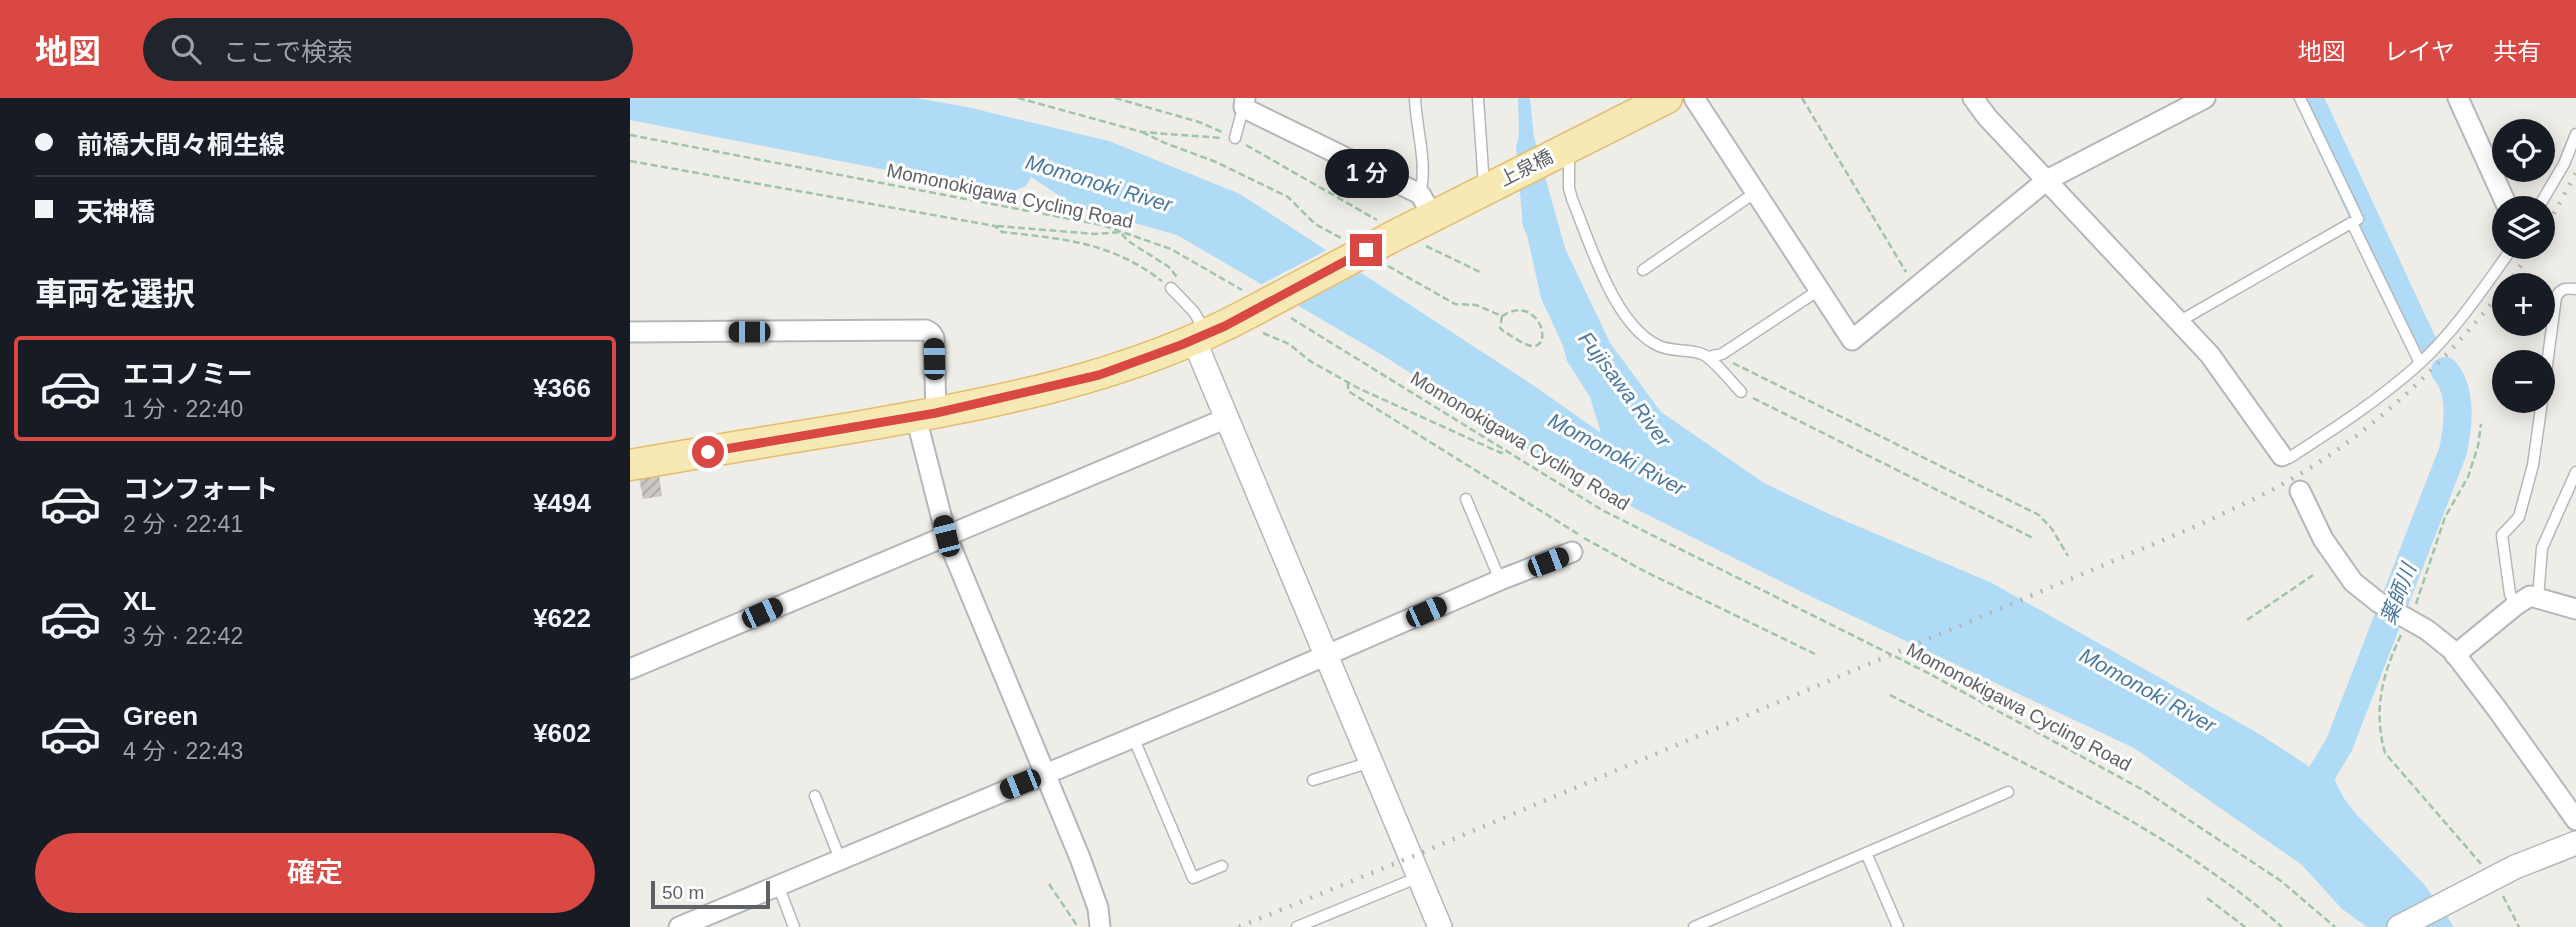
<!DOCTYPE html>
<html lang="ja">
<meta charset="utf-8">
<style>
body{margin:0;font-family:Arial,"Noto Sans JP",sans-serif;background:#20242c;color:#f1f3f6;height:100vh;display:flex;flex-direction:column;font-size:26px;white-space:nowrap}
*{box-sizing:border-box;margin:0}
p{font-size:23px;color:#9ea1a6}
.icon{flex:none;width:38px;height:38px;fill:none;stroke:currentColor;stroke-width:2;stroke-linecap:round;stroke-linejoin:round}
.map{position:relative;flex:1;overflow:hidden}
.details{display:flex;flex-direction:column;background:#171b24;width:630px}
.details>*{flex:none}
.top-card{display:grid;align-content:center;height:154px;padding:0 35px;background:#171b24}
.tools{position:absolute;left:1862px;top:21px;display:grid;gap:14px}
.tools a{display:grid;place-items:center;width:63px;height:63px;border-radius:50%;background:#171b24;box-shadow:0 4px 18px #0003;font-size:35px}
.scale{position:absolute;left:21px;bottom:18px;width:119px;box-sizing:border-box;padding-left:7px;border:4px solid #5e6266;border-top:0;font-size:19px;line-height:24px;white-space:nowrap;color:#5e6266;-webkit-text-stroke:5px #fff;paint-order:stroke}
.end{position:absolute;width:32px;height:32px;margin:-16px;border:9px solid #d94843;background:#fff;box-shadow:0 0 0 4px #fff}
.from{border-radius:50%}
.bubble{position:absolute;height:49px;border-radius:24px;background:#171b24;box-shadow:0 4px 18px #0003;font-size:23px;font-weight:600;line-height:49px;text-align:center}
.car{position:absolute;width:21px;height:42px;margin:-21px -10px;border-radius:9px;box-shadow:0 0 5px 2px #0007;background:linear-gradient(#222 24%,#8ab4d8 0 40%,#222 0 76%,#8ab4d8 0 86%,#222 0)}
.top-card b{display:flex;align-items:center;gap:24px;height:66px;font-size:26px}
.top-card b+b{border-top:2px solid #363941}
.top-card i{width:18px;height:18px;background:#f1f3f6}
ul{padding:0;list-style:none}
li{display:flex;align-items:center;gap:21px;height:105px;margin:0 14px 10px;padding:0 21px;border:4px solid transparent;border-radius:7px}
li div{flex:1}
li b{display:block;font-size:26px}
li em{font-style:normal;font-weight:600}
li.selected{border-color:#d94843}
li>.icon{width:63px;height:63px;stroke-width:1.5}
h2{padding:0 35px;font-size:32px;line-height:84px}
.button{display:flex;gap:14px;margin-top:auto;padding:14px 35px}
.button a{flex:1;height:80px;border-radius:42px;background:#d94843;color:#fff;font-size:28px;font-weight:600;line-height:80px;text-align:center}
header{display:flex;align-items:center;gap:42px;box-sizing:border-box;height:98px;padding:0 35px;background:#d94843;color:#fff}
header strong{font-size:33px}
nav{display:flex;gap:38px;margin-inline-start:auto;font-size:24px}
.search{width:490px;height:63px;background:#20242c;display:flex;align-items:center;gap:18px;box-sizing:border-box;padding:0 24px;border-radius:38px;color:#9ea1a6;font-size:26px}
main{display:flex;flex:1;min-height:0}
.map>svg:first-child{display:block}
</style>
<header>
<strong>地図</strong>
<div class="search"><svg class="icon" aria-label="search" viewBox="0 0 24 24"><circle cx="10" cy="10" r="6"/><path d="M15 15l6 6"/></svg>ここで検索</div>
<nav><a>地図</a><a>レイヤ</a><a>共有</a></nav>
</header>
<main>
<section class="details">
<div class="top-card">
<b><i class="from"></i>前橋大間々桐生線</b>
<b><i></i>天神橋</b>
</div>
<h2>車両を選択</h2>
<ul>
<li class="selected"><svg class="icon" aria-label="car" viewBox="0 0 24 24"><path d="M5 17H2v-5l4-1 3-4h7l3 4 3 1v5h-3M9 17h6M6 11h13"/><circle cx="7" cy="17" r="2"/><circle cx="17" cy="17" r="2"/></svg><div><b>エコノミー</b><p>1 分 · 22:40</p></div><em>¥366</em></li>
<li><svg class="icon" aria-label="car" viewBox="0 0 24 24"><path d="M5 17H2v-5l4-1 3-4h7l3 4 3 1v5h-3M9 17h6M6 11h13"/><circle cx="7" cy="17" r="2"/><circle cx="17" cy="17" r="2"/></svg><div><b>コンフォート</b><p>2 分 · 22:41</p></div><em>¥494</em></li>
<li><svg class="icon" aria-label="car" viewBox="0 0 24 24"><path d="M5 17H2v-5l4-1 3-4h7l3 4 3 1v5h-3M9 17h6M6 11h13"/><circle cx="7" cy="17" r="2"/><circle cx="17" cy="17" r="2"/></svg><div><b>XL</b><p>3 分 · 22:42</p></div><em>¥622</em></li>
<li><svg class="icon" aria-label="car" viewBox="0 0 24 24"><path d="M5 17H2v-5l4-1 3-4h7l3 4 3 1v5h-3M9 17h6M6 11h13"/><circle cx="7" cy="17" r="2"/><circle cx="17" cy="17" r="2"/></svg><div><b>Green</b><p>4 分 · 22:43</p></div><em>¥602</em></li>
</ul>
<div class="button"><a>確定</a></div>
</section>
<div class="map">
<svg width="1946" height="829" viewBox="0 0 1946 829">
<defs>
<pattern id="building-hatch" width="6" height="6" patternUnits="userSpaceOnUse" patternTransform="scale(1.75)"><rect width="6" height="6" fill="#cbc8c4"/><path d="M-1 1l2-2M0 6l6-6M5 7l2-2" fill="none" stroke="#a8a6a3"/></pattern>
</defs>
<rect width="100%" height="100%" fill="#efede7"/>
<path fill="#afdbf7" d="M0,0H286L337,9L479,43L610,96L903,287L971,335L960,299L937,263L933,248L911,200L897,137L893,129L886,49L889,37L888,0H900L904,39L935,150L980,245L1031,314L1134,385L1199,416L1362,485L1631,637L1683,671L1702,661L1706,668L1705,682L1713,699L1726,716L1794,786L1824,829H1737L1712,811L1672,767L1504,650L1180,498L996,406L956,374L911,360L754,258L547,137L445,108L401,79L396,88L382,94L363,93L0,22Z"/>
<path fill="#efede7" d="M701,150L735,172L664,209L628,188Z"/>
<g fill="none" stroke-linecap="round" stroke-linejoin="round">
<path stroke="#afdbf7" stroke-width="28" d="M1679,0L1795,250
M1681,693L1709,647L1823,353C1828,329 1833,294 1815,273"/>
</g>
<path fill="url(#building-hatch)" d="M28,371L32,398L13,401L8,375Z"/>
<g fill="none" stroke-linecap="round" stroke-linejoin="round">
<defs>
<path id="service" d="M785,0C786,31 798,65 790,96
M848,0L854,88
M605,40L613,10
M939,53V90L942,101C960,144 984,228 1029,248C1043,254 1059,251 1072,256C1083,260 1102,285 1111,294
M1908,110L1934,66L1946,36
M1722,125L1790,265
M1013,172L1126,94
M541,190L564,214L575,233
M1550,223L1728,121L1670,0
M1078,259L1092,256L1189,192
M1913,297L1926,199C1931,190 1936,190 1946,191
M1652,358L1659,360C1704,331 1749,302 1789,266C1826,232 1854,189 1883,149
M836,401L870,482
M1908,500L1912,450L1946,374
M1886,507L1880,496L1872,437L1889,419L1903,367L1912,303
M503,639L563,780L592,768
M683,682L741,664
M185,698L210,761
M1237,757L1268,829
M148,787L164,829
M667,829L789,779
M1064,829L1378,694"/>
<path id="minor" d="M615,0L614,9L616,11L790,96L803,118
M1064,0L1222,242L1417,82L1575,0
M1343,0L1357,19L1580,257L1652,358
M1828,0L1878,110
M0,234L296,232L301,235L304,240L306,315
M286,319L316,437L450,760L468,810L470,829
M1670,393L1693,441L1723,484L1748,504L1797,532L1822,552L1867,611L1946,722
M1825,557L1886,507L1900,498L1946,511
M0,571L597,320
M49,829L593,602L870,482L942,454"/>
<path id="tertiary" d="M564,242L810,829
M1769,829L1885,769L1946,745"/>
<path id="primary" d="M760,140L1037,0
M0,367C75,354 151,341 226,329C361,306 498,280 619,215"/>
</defs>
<use href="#service" stroke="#b4b7ba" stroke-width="13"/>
<use href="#minor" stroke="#b4b7ba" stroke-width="23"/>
<use href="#tertiary" stroke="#b4b7ba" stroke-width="26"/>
<use href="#primary" stroke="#e4bc6b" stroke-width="33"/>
<path stroke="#a0c4a9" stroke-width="2.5" stroke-dasharray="7 3.5" stroke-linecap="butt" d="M388,0L512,34L591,40
M485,0L569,24L592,34
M1172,0L1276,174
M512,34L535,45L586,64L658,99L685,126L711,140
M0,37L472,127L541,151L612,192
M616,47L747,122
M0,63L365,128L372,134C434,141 481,144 532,183
M367,128L465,136L490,134L498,143L539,169L547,179
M796,148L850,174
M758,168L825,206L846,207L872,218C908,195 924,249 903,248C894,248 881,237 873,233L870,230L872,218
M661,220L972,412L1298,575L1515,693L1651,783L1705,829
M633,235L659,246L680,263L728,290L871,355L876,352
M1103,265L1409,417L1422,431L1438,458
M718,284V293L948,436
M1123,300L1403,440
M954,440L1016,474L1185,556
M1786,506L1815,419L1838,379L1848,348L1851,326
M1617,522L1683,477
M1771,537C1752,577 1743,612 1755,655L1851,766
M1260,597C1391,665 1541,731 1652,829
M419,786L448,829
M1873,798L1889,829
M1577,800L1615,829"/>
<use href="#service" stroke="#fff" stroke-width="10"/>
<use href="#minor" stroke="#fff" stroke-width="19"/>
<use href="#tertiary" stroke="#fff" stroke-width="23"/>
<use href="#primary" stroke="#f7e9b4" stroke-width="30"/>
<path stroke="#b5b6b6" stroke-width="4.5" stroke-dasharray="2 9" stroke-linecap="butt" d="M1913,135L1946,75
M1877,187L1904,149
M609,829L781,759L1571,426C1600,412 1630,399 1658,383C1740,337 1816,264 1874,190"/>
<defs>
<path id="primary-bridge" d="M619,215L760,140"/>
</defs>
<use href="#primary-bridge" stroke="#e4bc6b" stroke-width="33" stroke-linecap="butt"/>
<use href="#primary-bridge" stroke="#f7e9b4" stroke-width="30"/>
</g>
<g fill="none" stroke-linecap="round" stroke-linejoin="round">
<path stroke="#d94843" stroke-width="9" d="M78,354L306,315L469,277L551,247L595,228L736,152"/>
</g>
<g text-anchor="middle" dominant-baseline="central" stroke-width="6" stroke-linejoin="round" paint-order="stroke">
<g font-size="19" fill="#5e6266" stroke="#fff">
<text transform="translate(896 70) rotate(-27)">上泉橋</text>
<text transform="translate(380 98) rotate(12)">Momonokigawa Cycling Road</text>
<text transform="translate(890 343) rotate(31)">Momonokigawa Cycling Road</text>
<text transform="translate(1389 609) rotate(28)">Momonokigawa Cycling Road</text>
</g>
<g font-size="21" font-style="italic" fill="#4978a0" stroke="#fff">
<text transform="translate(469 85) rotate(17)">Momonoki River</text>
<text transform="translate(995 291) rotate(53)">Fujisawa River</text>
<text transform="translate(987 356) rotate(28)">Momonoki River</text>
<text transform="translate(1768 496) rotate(-69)">薬師川</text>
<text transform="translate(1518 592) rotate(29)">Momonoki River</text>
</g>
</g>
</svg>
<div class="tools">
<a><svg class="icon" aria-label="locate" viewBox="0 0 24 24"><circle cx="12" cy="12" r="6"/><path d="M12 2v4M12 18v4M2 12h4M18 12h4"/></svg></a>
<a><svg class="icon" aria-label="layers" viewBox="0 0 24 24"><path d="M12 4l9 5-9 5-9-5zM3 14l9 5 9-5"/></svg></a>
<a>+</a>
<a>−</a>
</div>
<div class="scale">50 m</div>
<i class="end from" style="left:78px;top:354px"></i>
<i class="end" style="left:736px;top:152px"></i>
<div class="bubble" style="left:695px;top:51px;width:84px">1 分</div>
<i class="car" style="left:119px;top:234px;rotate:270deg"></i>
<i class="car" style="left:304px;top:261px;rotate:359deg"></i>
<i class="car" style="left:316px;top:438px;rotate:346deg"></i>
<i class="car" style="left:918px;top:464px;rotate:69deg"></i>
<i class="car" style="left:796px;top:514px;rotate:66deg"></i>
<i class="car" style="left:132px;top:515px;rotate:66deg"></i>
<i class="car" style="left:390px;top:686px;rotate:248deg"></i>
</div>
</main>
